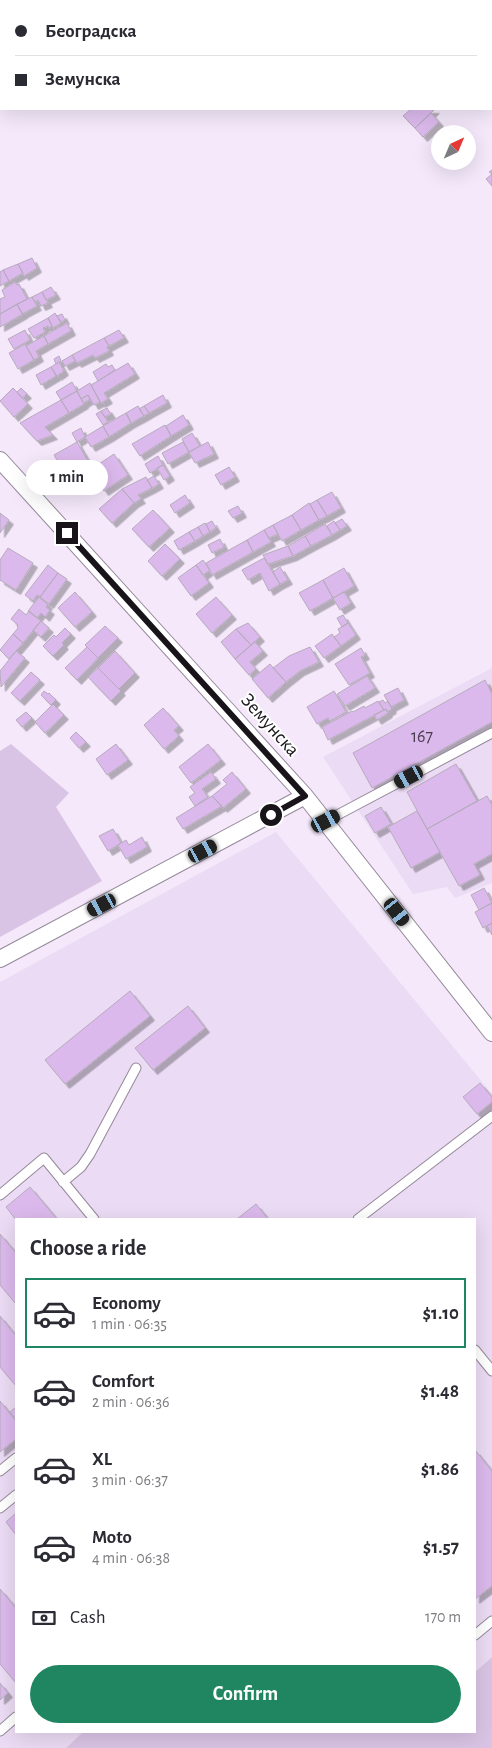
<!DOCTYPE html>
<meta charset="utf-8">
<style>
body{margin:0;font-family:"Alegreya Sans",sans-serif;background:#f2f2f3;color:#2b2b33;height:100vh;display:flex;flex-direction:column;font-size:19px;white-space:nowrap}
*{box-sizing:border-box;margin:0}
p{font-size:16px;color:#7c7c81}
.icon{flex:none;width:28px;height:28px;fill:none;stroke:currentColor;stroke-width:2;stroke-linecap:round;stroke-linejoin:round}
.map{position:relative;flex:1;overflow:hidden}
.panel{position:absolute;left:15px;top:1218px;width:461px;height:515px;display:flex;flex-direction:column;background:#fff;border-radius:0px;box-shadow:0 5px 20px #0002}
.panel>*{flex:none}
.hud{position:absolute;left:0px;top:0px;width:492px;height:110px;box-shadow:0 5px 20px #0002;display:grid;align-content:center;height:110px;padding:0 15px;background:#fff}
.needle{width:32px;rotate:44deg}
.fabs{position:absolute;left:431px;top:125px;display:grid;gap:10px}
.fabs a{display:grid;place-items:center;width:45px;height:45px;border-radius:50%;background:#fff;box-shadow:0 5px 20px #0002;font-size:25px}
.end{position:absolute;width:22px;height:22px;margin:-11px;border:6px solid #18141a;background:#fff;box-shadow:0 0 0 2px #fff}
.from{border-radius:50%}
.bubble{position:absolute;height:35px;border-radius:18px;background:#fff;box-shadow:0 5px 20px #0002;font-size:16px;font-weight:600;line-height:35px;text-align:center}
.car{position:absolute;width:15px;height:30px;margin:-15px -8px;border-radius:6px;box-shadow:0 0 4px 1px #0007;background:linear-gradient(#222 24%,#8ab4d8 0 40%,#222 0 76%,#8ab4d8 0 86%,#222 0)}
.hud b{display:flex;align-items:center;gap:18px;height:48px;font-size:19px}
.hud b+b{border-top:1px solid #e1e1e2}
.hud i{width:12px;height:12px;background:#2b2b33}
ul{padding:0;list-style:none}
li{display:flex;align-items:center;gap:15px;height:70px;margin:0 10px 8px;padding:0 5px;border:2px solid transparent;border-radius:0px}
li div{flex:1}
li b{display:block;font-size:19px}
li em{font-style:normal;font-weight:600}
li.active{border-color:#208662}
li>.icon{width:45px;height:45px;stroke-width:1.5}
h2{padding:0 15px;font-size:22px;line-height:60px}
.pay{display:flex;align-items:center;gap:12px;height:55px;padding:0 15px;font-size:19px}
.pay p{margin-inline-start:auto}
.action{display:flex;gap:10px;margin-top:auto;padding:10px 15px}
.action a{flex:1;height:58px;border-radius:30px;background:#208662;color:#fff;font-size:20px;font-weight:600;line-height:58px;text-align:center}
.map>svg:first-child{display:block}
</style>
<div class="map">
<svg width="492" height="1748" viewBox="0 0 492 1748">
<defs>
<filter id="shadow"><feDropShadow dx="4.5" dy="4.5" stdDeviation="0" flood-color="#0004"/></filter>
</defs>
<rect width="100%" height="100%" fill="#f4e8fa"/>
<path fill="#ebdbf4" d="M492,668V883L455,898L447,887L413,894L323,757Z
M276,832L492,1094V1657L475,1672V1219H16V1731H84L66,1748H0V982Z"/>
<path fill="#dac4e5" d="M11,744L69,793L56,807L102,881L0,937V751Z
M492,1657V1748H66L84,1731H475V1672Z"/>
<path fill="#dbb9ec" stroke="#b6abbc" filter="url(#shadow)" d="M411,109H435L415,128L403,116Z
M431,113L439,122L423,137L415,128Z
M447,128L453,134H442Z
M492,170V186L486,179L492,174L489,172Z
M32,258L37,268L24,276L18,264Z
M18,264L23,273L9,281L3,270Z
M3,270L9,281L0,286V272Z
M15,282L17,285L19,284L27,299L0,314V299L5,297L2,290Z
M51,287L56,295L46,300L42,292Z
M42,292L48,303L41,306L38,300L35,302L32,297Z
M32,297L37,306L22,314L17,304Z
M17,304L23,314L0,327V314Z
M55,313L61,323L53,328L48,318Z
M62,314L65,320L61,322L57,316Z
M48,318L52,326L49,328L48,326L43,328L45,332L34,338L28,329Z
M67,323L71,331L48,344L44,336Z
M25,330L30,340L14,349L8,339Z
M119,330L124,338L109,346L104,338Z
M44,336L48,344L36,351L39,357L34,360L26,346Z
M104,338L109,346L107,347L109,351L95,358L93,355L77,363L72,355Z
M25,344L34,360L18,369L9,353Z
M72,355L75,361L65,366L62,361Z
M59,356L61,361L56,364L54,359Z
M59,362L64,371L57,376L51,367Z
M128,363L135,374L104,393L108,399L101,403L91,385Z
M106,364L108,367L112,365L115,370L98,381L93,372Z
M51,367L56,376L41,385L36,375Z
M72,382L77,391L61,400L56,392Z
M90,383L100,402L94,405L88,395L81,399L77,391Z
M13,388L28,404L14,417L0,401Z
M21,388L27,394L22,398L17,392Z
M77,391L84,404L69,413L61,400Z
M88,395L90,399L84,403L81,399Z
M163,395L167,403L149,413L144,406Z
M61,400L69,413L45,427L53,435L37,441L20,423Z
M138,406L144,416L131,423L126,413Z
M144,406L149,413L144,416L139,409Z
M107,408L111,414L105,417L101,411Z
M101,411L108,422L103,425L96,414Z
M126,413L131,423L109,437L103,426Z
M183,415L189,425L171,436L166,426Z
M165,425L171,436L140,456L132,444Z
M103,426L109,437L91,447L85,437Z
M81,428L85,437L77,442L72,433Z
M192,433L200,446L189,452L182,439Z
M77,442L88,461L65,474L54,455Z
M183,442L189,452L168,464L162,453Z
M208,442L214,454L195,463L189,452Z
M114,454L128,475L104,491L90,470Z
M158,456L163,465L150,473L145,464Z
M163,465L170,476L164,480L157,468Z
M229,467L235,477L221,485L215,475Z
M154,476L159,484L152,488L147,480Z
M146,477L152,488L138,495L141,499L134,503L122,489Z
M122,489L134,503L112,523L99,509Z
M332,492L341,508L327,516L317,500Z
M185,495L190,503L175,513L170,505Z
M317,500L327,516L319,520L310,504Z
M309,503L319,520L301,530L292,515Z
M238,506L242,513L233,518L228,511Z
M153,510L170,528L149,547L132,529Z
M0,513L9,520L0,533Z
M292,515L301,530L282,541L273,525Z
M342,519L347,526L340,530L335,523Z
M212,521L216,528L210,532L206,524Z
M334,521L340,530L332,535L327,526Z
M205,523L210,532L203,536L198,527Z
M325,524L332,535L311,546L305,536Z
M273,525L278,534L269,538L264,530Z
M198,527L203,536L195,541L189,532Z
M264,530L271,542L253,552L247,540Z
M189,532L195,541L179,550L174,541Z
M305,536L311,546L293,556L288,546Z
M220,539L224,547L212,553L208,545Z
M247,540L253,552L212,575L206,563Z
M165,544L180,559L162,576L148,561Z
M288,546L293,556L268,564L263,555Z
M8,548L33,563L16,590L0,580V560Z
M264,558L280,584L269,591L260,573L248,580L242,570Z
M203,560L210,570L203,575L196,565Z
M48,565L58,573L40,597L37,595L33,601L25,595Z
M196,565L209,583L191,596L178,578Z
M280,567L288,580L280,584L273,572Z
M344,568L354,586L333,598L323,580Z
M58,573L67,579L49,604L40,597Z
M323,580L333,598L310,611L299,593Z
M75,592L92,612L75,627L58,608Z
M344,592L351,603L340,610L333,598Z
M39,597L48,605L46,607L50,610L45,617L41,613L37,618L28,611Z
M216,597L232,615L212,633L196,614Z
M19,609L26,615L29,611L41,621L23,643L13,634L18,628L17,626L18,625L11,619Z
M343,615L348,623L342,627L337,618Z
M41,621L49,628L41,637L33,630Z
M248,623L260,637L251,645L236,629Z
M348,623L356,635L341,646L334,637L340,633L338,629Z
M105,626L118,638L98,658L85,645Z
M65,628L71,634L62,643L64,645L53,656L43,646L54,635L56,637Z
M236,629L251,645L235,659L221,642Z
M13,634L23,643L9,659L0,650Z
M332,634L341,646L324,658L315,646Z
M255,642L263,651L250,662L256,669L249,675L235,659Z
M87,647L98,658L77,680L65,668Z
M310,647L319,662L300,671L286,682L273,668L289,656Z
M361,648L365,655L361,657L370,673L349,685L335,664Z
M16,651L25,658L1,687L0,671Z
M115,651L135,673L119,689L98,668Z
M270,664L286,682L268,698L252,679Z
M98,668L121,691L111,701L88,677Z
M31,672L40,680L20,701L11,693Z
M367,676L375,688L345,706L337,694Z
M485,680L492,694V722L372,788L353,753Z
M398,688L404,700L391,707L384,695Z
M44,691L48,694L49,693L56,700L51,705L41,695Z
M334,691L346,712L330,721L328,718L317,724L307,707Z
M383,700L385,703L388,701L392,709L387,712L386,709L384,710L379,702Z
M378,701L384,710L328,740L322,727L352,711L353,712L364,706L365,708Z
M53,704L64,715L45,733L35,722Z
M163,708L179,726L174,730L179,736L164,749L144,725Z
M386,709L388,713L377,720L374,715Z
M26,712L32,718L22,727L16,720Z
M76,732L86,742L79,748L70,738Z
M116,744L128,760L107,775L96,759Z
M208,744L221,760L191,783L179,767Z
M456,764L477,801L427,829L407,792Z
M211,772L216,779L202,789L208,797L195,806L189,797L195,793L190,787Z
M232,772L246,789L223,808L212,796L227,784L223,780Z
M212,796L222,806L183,829L176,818Z
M487,796L492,805V854L474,864L480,875L459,886L427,829Z
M381,807L391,824L375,833L365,816Z
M417,811L440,852L411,868L388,827Z
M113,829L121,843L108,851L99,836Z
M142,837L147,847L126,859L118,845L126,840L129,845Z
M484,888L492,903L479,910L471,895Z
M492,903V923L483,928L475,912Z
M492,923V935L487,926Z
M130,991L150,1016L65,1084L45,1060Z
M188,1006L205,1028L153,1070L135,1048Z
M480,1083L492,1097V1102L477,1114L463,1097Z
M30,1187L57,1219L16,1220L6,1207Z
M256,1204L268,1219H237Z
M0,1234L16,1253V1304L0,1285Z
M0,1316L16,1336V1386L0,1367Z
M0,1401L16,1421V1439L0,1452Z
M16,1407V1420L10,1412Z
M475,1450L492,1471V1586L475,1599Z
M16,1513V1535L6,1522Z
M0,1589L16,1608V1683L0,1664Z
M0,1683L8,1693L0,1700Z"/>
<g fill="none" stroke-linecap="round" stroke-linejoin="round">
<defs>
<path id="service" d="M326,821L492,733
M63,1182L81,1167L90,1154L136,1068
M0,1195L44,1158L94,1219
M358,1219L492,1116
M475,1350L492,1371
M0,1471L16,1458
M0,1508L16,1495
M475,1635L492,1621
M0,1731L16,1717"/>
<path id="minor" d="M0,460L305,796L492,1033
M0,959L305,796"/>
</defs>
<use href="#service" stroke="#948999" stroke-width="11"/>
<use href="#minor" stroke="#948999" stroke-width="18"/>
<use href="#service" stroke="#fff" stroke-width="9"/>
<use href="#minor" stroke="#fff" stroke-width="16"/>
</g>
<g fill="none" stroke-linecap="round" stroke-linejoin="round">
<path stroke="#18141a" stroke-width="6" d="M67,533L305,796L271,815"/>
</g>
<g text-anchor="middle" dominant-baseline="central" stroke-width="4" stroke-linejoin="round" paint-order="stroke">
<g font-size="18" fill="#493d4e">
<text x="422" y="737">167</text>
</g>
<g font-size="20" fill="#18141a" stroke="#fff">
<text transform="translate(270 725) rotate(48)">Земунска</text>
</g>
</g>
</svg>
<div class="fabs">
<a><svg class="needle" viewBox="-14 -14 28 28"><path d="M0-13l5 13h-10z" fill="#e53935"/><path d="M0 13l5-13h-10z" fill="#7c7c81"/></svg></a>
</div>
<i class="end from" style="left:271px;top:815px"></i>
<i class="end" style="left:67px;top:533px"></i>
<div class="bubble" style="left:26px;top:460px;width:82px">1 min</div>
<i class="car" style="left:409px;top:777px;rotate:242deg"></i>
<i class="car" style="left:326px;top:821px;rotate:62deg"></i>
<i class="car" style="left:203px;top:851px;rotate:62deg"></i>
<i class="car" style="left:102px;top:905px;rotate:242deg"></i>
<i class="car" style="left:397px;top:912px;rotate:142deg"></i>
<div class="hud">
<b><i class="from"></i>Београдска</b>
<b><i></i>Земунска</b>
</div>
<section class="panel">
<h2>Choose a ride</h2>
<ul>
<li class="active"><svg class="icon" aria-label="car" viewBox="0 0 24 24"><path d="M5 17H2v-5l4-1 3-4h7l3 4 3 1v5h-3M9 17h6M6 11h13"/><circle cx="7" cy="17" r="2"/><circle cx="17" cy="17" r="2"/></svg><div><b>Economy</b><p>1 min · 06:35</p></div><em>$1.10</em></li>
<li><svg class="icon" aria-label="car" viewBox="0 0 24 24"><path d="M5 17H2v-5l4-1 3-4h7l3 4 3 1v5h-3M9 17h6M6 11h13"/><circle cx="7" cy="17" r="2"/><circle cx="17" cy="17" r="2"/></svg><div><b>Comfort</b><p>2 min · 06:36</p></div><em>$1.48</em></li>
<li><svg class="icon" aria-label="car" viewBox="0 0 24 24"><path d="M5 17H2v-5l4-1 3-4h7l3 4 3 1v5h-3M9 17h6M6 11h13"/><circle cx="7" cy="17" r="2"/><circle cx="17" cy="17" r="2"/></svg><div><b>XL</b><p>3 min · 06:37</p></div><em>$1.86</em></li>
<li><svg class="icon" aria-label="car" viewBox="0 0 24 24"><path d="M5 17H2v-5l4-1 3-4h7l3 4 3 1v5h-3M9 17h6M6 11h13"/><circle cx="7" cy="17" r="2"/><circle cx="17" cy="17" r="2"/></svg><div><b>Moto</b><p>4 min · 06:38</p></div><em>$1.57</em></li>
</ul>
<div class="pay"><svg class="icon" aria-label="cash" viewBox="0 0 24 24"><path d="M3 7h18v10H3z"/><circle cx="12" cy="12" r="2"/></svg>Cash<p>170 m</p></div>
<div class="action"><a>Confirm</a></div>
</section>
</div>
